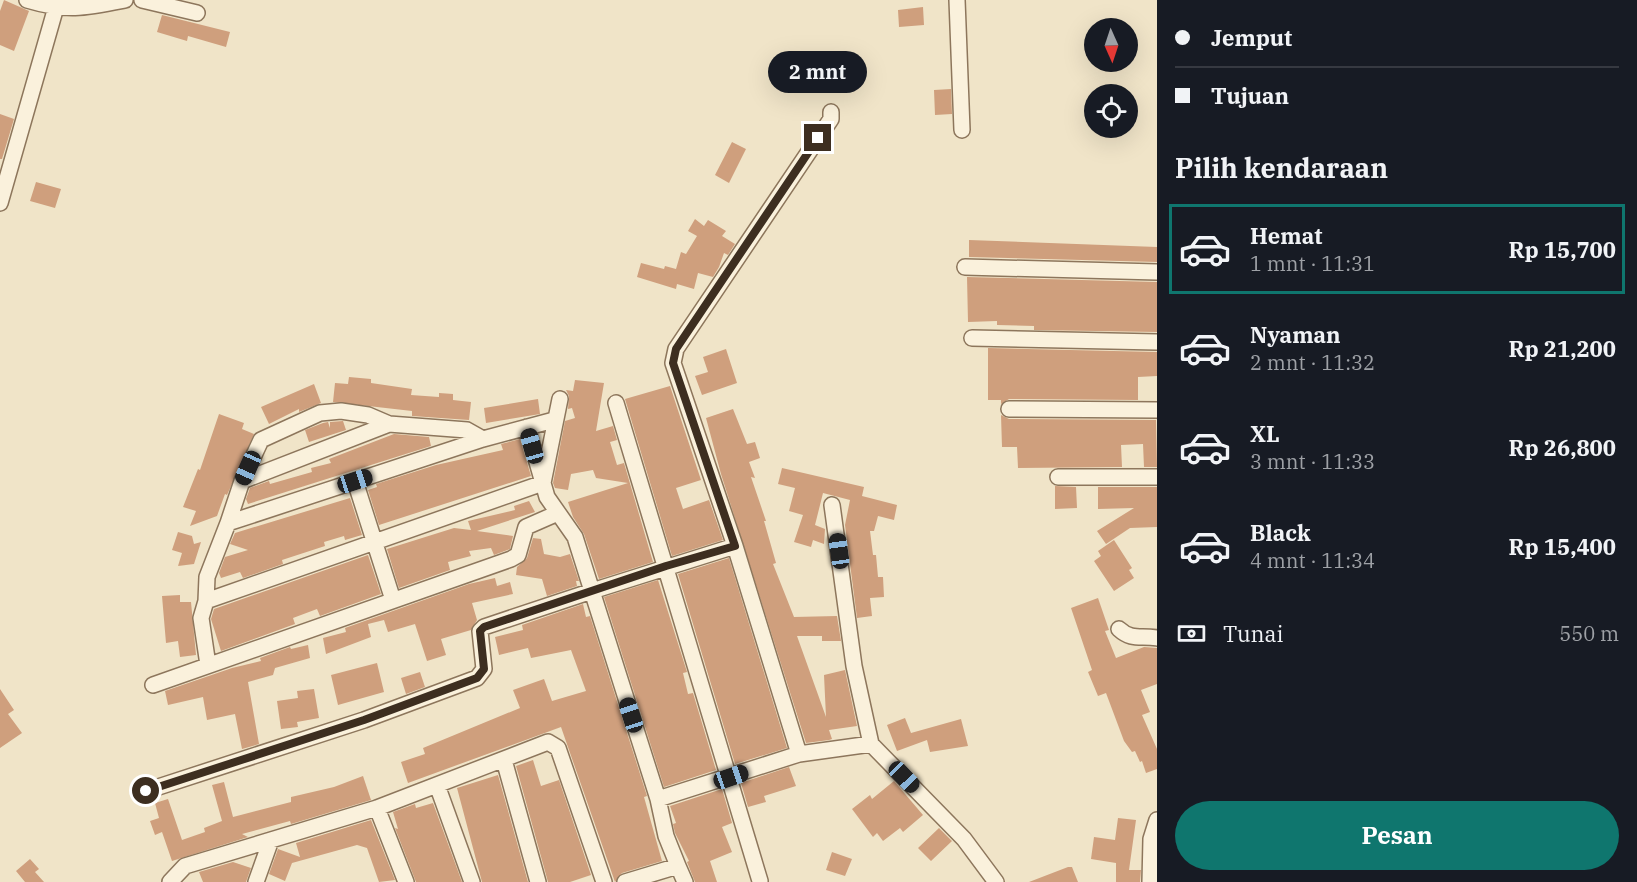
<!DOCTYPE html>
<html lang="id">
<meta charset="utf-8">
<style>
body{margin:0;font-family:"IBM Plex Serif",serif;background:#20242c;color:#f1f3f6;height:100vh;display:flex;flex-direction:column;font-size:22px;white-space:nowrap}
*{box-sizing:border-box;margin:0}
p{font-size:20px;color:#9ea1a6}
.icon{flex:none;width:33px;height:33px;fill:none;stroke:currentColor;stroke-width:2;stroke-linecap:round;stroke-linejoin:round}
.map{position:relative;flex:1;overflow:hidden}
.details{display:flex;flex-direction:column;background:#171b24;width:480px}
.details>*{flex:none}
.top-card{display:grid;align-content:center;height:132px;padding:0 18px;background:#171b24}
.needle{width:39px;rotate:177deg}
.controls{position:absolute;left:1084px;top:18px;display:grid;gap:12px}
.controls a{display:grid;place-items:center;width:54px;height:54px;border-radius:50%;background:#171b24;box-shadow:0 6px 24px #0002;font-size:30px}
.end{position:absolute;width:27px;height:27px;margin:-14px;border:8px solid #3d2e20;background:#fff;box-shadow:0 0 0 3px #fff}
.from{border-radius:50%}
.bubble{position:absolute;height:42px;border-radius:21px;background:#171b24;box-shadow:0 6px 24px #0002;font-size:20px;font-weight:700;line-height:42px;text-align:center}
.car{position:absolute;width:18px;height:36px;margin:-18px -9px;border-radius:8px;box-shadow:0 0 4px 2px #0007;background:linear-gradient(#222 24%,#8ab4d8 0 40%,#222 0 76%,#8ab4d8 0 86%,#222 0)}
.top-card b{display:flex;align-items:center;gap:21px;height:57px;font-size:22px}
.top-card b+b{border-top:2px solid #363941}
.top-card i{width:15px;height:15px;background:#f1f3f6}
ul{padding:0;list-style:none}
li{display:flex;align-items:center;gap:18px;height:90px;margin:0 12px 9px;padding:0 6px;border:3px solid transparent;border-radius:0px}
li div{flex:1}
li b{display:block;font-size:22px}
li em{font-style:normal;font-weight:700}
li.selected{border-color:#0f766e}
li>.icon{width:54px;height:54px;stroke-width:1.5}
h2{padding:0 18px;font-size:27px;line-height:72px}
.pay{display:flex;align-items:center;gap:15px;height:66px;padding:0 18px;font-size:22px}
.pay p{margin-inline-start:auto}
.primary-button{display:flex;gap:12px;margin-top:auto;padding:12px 18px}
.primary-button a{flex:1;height:69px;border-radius:36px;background:#0f766e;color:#fff;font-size:24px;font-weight:700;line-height:69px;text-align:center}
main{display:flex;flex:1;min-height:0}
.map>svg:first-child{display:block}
</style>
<main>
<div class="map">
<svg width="1157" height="882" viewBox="0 0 1157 882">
<rect width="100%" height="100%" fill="#f0e4c8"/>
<path fill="#cf9f7d" d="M4,0L29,11L14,51L0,45V11Z
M923,7L924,25L899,27L898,10Z
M162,15L230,32L226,47L188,36L187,41L157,32Z
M951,89L952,114L935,115L934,90Z
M0,114L14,119L2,159H0Z
M732,142L746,149L729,183L715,175Z
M36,182L61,189L55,208L30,201Z
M695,219L704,226L708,220L726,231L722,236L735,244L728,255L724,253L719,267L713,277L698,273L694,289L677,284L676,289L637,277L641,263L664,269L665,266L676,269L681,252L686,254L697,236L688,231Z
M969,240L1157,247V262L969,257Z
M967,277L1157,282V332L1034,330V326L997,325V321L968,322Z
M988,348L1157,352V376L1138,377V400L1009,399L1001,404V400H988Z
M726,349L737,383L702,395L695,376L708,372L703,357Z
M349,377L371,379V383L412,389L411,395L439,397V393L453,394V400L471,402L469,420L412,416V411L333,402L335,383L348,384Z
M575,380L604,383L596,431L613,426L617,440L610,442L617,465L624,463L653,562L599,579L584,534L573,517L568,502L628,483L596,478L593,470L571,474L568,490L555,488L553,483L565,421L575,418L572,408L568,409L569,396L566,390L573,391Z
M314,384L321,403L299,412V409L269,424L261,407Z
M670,386L701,480L676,488L683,509L709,500L723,540L672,556L625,399Z
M538,399L540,414L486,423L484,408Z
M733,409L747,444L755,442L760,458L749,462L755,478L751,477L766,521H764L776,563L773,564L794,617L837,616L841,641H822V636H797L826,717L824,675L845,670L857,726L829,730L832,739L829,740L806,743L721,474L706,418Z
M219,414L244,423L242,429L254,434L227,495L225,494L217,516L190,526L196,511L183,507L198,469L200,470Z
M1001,415L1009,419L1156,420L1157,467H1144L1143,444L1121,445L1122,467L1018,468L1017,447H1002Z
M343,421L346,430L309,442L305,430L323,423L328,422L330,428V422Z
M394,434L429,437L431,446L248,504L246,499L250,488L269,481L270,484L312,472L311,468L331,463L329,459Z
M520,439L531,476L379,525L368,490L377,487L376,484L436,465L503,450L501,444Z
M782,468L864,487L862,496L897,505L894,520L878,516L874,531H870L873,555H876L878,577H883L884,597L870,598L872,616L857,618L845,525L850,500L823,493L815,525L825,529L824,544L813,540L811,547L794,542L803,515L789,511L795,488L778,484Z
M1055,486L1076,487L1077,508L1055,509Z
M1098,487H1157V527L1130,528L1106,544L1097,531L1134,508L1098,509Z
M350,498L362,535L345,540L344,536L324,542L325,546L282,560L283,564L243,578L240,572L221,578L219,573L225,557L248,550L230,544L235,533Z
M529,501L535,512L477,531L513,536L510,549L494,555L491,548L469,551L471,556L448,562L450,570L399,588L387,549L454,528L471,530L468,521L515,510L514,506Z
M178,532L192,536L194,544L201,542L194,564L178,566L182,553L172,550Z
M533,538L541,539L544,554L560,557L570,554L579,581H576L577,586L547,596L542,579L516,575L517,567L527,558Z
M1114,540L1132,568L1129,570L1134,578L1114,591L1094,561L1101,556L1098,551Z
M368,555L381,594L320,616L317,609L293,618L295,624L221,651L211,619L214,609Z
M729,558L787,748L735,764L678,574Z
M495,578L497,586L510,582L513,594L472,603L477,620L471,630L441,639L446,655L427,661L415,624L388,632L384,620L368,624L371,637L326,654L323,638L346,632L345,628L469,584Z
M658,580L687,672L683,673L688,694L693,693L716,770L664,787L604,597Z
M180,595V602H191L196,655L180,657L178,641L166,643L162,596Z
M1098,598L1109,630L1105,631L1116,658L1144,647L1157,648V684L1141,690L1150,712L1142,715L1157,749V769L1146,773L1142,761L1140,762L1135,751L1132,752L1124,741L1106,693L1098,696L1088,672L1092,670L1071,608Z
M583,604L586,617L590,616L647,796L644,797L662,861L622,873L615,882L561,727L408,783L401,762L425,754L423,748L520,708L513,690L544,679L552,701L586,691L571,650L531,658L528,648L499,655L495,637L523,630L522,625Z
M308,645L310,658L275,668L273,675L248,682L259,744L242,749L235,714L207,720L203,697L168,705L165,691L232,668L261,661L260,658L290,647L291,649Z
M377,663L384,692L338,705L331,675Z
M420,672L425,687L406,694L401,678Z
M0,689L14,710L8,714L22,733L0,748Z
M314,689L319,718L297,722L298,727L281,729L277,701L298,698L297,691Z
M905,718L911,733L961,719L968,746L930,752L927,740L897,751L887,725Z
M533,760L541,786L559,780L591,875L570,882H548L516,766Z
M789,767L796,786L764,796L766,802L748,807L741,783Z
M498,775L528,882H482L457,788Z
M363,776L371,800L291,824L290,821L242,834L248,837L172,861L162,832L155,835L150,821L159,818L155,803L168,799L182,840L205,832L204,828L222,821L212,785L224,782L233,817L291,802V797L334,787Z
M894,781L923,815L903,832L900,828L883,841L877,833L873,837L852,809L870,795L872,799Z
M722,789L732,823L722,827L732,852L710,861L717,882H695L687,862L689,861L675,833L673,824L676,823L670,806Z
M433,803L462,882H416L395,828L398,829L393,812L415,804L416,808Z
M1118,818L1136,820L1129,870H1141L1140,882H1116V863L1091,859L1094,837L1115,840Z
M371,820L395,880L379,882L367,848L357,845L292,863L285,881L269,874L278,849L300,857L296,843Z
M939,828L952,841L931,861L918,848Z
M832,852L852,859L845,876L826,870Z
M30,859L39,869L35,872L44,882H25L16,871Z
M233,862L251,868L246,882H203L199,872Z
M1068,867H1072L1078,882H1029Z"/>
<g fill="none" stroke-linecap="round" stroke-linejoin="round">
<defs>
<path id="street" d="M27,0C67,12 85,8 125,0
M142,0L197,13
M957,0L962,130
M0,203L58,0
M965,267L1157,272
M972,338L1157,342
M616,403L760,881
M1009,409L1157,410
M1058,477H1157
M242,481L389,424
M355,481L393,600
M832,505L854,666L871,744
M228,523L242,481L261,440L320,413L341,411L368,415L389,424L467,430L483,439
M735,546L673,363L676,349L831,119V112
M206,601L543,483L527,427
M1119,629C1132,641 1141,635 1157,638
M208,665L201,618L206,601L207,577L228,523L483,439L554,420
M153,685L511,559L518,555L526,527L558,513
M504,760L538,882
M437,785L472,882
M146,791L364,720L477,678L484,669L480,631L484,627L592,591L575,537L547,497L543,483L560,399
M658,799L592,591L735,546L799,754
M377,808L406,882
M678,866L685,882
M170,882L185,866L377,808L548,742L558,748L604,882
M256,882L271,840
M625,882L678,866L666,836L658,799L799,754L871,744L964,839L996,882
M1150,882L1151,839L1157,820"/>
</defs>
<use href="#street" stroke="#8d765c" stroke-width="18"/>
<use href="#street" stroke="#faf1dc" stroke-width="15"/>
</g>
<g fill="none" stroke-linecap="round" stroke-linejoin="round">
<path stroke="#3d2e20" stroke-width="8" d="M146,791L364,720L477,678L484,669L480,631L484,627L666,566L735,546L673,363L676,349L818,138"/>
</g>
</svg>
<div class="controls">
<a><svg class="needle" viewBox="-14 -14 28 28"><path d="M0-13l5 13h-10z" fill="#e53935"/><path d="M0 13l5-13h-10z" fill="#9ea1a6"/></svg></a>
<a><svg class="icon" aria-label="locate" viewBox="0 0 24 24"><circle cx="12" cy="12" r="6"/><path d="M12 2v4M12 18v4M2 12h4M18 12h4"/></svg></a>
</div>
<i class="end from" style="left:146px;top:791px"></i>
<i class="end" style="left:818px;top:138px"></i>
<div class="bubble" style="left:768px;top:51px;width:99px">2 mnt</div>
<i class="car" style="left:532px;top:446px;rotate:344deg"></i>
<i class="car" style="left:248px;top:468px;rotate:204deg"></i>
<i class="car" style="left:355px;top:481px;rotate:72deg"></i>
<i class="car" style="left:839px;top:551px;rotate:352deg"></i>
<i class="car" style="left:631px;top:715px;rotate:342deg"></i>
<i class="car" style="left:731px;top:777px;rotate:71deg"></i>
<i class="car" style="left:904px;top:777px;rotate:136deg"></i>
</div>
<section class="details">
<div class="top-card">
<b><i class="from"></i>Jemput</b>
<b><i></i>Tujuan</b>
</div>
<h2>Pilih kendaraan</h2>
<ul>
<li class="selected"><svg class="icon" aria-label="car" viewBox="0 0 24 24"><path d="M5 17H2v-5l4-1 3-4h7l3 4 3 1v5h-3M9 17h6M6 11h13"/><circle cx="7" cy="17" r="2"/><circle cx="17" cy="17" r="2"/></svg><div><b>Hemat</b><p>1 mnt · 11:31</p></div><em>Rp 15,700</em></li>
<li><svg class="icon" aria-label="car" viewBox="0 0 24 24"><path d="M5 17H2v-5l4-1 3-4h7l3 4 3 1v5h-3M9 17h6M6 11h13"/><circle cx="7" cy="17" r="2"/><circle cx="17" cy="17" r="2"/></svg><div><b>Nyaman</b><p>2 mnt · 11:32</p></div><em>Rp 21,200</em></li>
<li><svg class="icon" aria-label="car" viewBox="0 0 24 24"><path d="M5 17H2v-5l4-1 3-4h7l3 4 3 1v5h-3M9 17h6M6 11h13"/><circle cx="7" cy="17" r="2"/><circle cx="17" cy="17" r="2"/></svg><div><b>XL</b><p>3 mnt · 11:33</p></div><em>Rp 26,800</em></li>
<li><svg class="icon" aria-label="car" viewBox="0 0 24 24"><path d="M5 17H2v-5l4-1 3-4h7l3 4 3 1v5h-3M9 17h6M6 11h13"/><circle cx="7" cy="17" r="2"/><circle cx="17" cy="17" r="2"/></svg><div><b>Black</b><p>4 mnt · 11:34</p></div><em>Rp 15,400</em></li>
</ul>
<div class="pay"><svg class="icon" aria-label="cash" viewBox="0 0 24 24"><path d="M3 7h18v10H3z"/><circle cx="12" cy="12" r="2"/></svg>Tunai<p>550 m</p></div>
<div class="primary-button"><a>Pesan</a></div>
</section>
</main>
